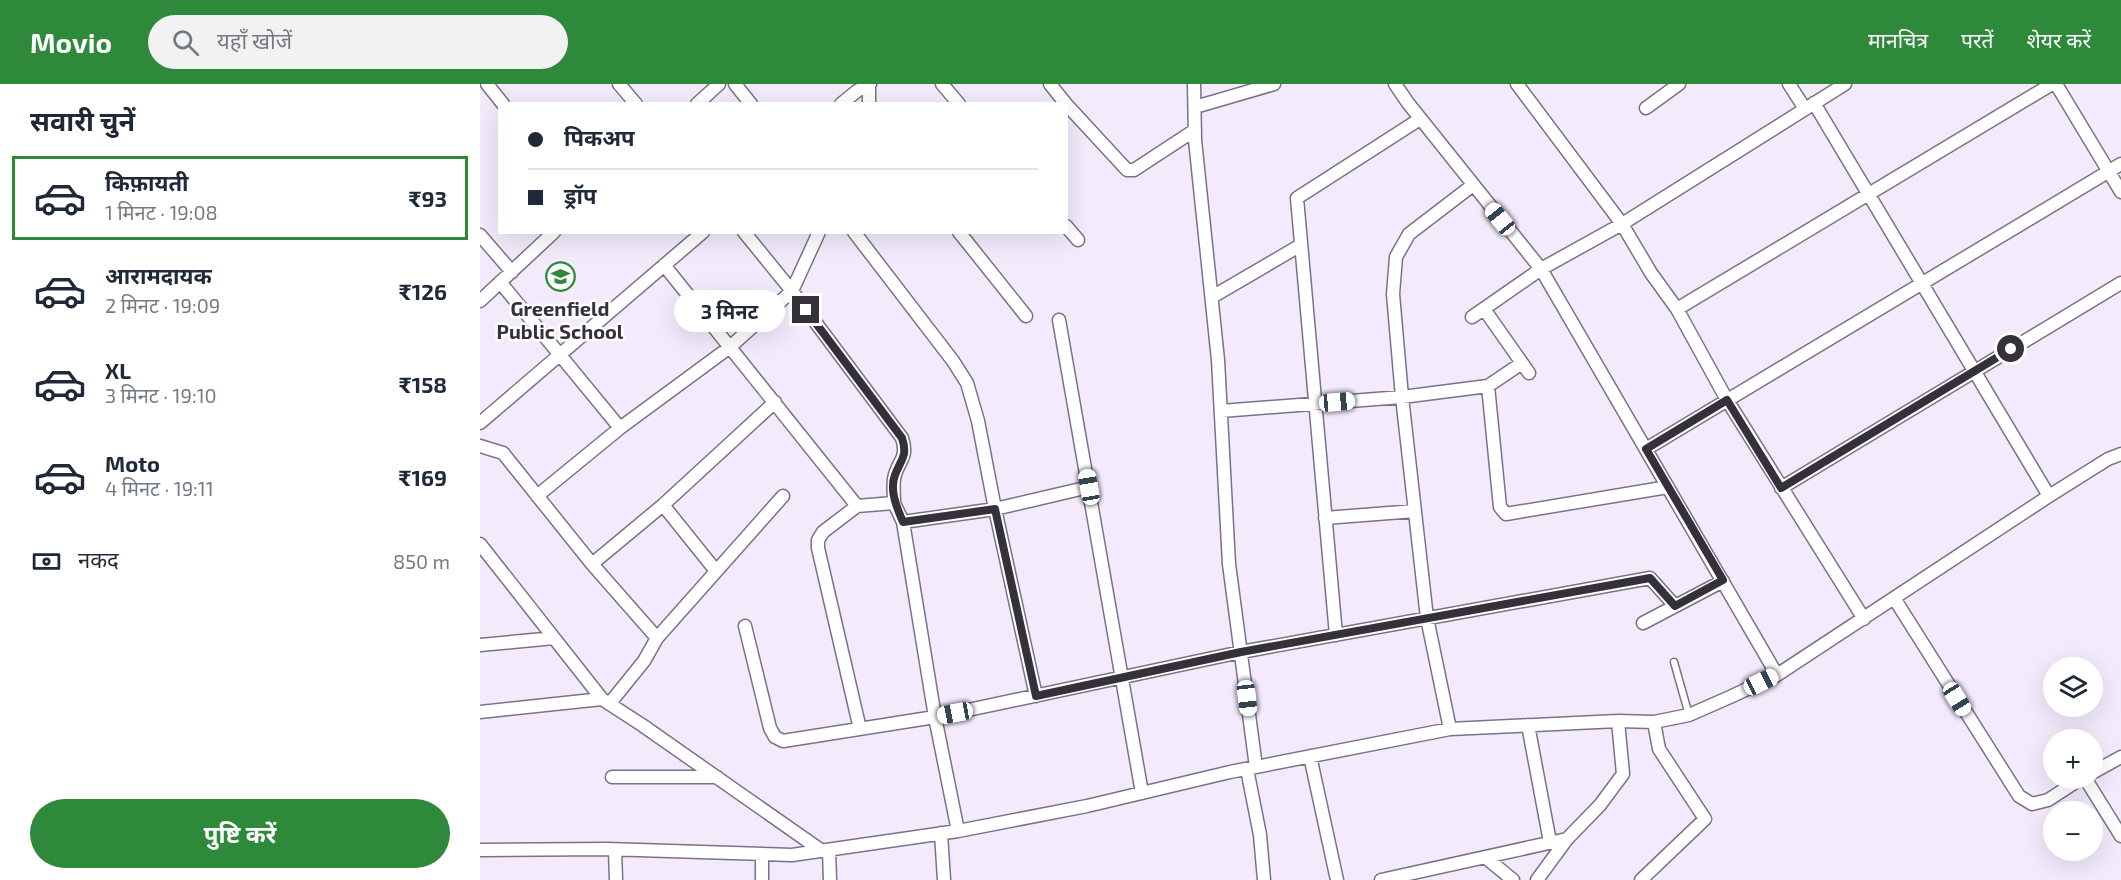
<!DOCTYPE html>
<html lang="hi">
<meta charset="utf-8">
<style>
body{margin:0;font-family:"Exo 2","Noto Sans Devanagari",sans-serif;background:#f2f2f3;color:#1f2937;height:100vh;display:flex;flex-direction:column;font-size:22px;white-space:nowrap}
*{box-sizing:border-box;margin:0}
p{font-size:20px;color:#747a83}
.icon{flex:none;width:33px;height:33px;fill:none;stroke:currentColor;stroke-width:2;stroke-linecap:round;stroke-linejoin:round}
.map{position:relative;flex:1;overflow:hidden}
.side{display:flex;flex-direction:column;background:#fff;width:480px}
.side>*{flex:none}
.top-card{position:absolute;left:18px;top:18px;width:570px;height:132px;border-radius:0px;box-shadow:0 6px 24px #0002;display:grid;align-content:center;height:132px;padding:0 30px;background:#fff}
.tools{position:absolute;left:1563px;top:573px;display:grid;gap:12px}
.tools a{display:grid;place-items:center;width:60px;height:60px;border-radius:50%;background:#fff;box-shadow:0 6px 24px #0002;font-size:30px}
.end{position:absolute;width:27px;height:27px;margin:-14px;border:8px solid #35313a;background:#fff;box-shadow:0 0 0 3px #fff}
.from{border-radius:50%}
.bubble{position:absolute;height:42px;border-radius:21px;background:#fff;box-shadow:0 6px 24px #0002;font-size:20px;font-weight:700;line-height:42px;text-align:center}
.car{position:absolute;width:18px;height:36px;margin:-18px -9px;border-radius:8px;box-shadow:0 0 4px 2px #0007;background:linear-gradient(#fff 24%,#345 0 40%,#fff 0 76%,#345 0 86%,#fff 0)}
.top-card b{display:flex;align-items:center;gap:21px;height:57px;font-size:22px}
.top-card b+b{border-top:2px solid #e0e1e3}
.top-card i{width:15px;height:15px;background:#1f2937}
ul{padding:0;list-style:none}
li{display:flex;align-items:center;gap:18px;height:84px;margin:0 12px 9px;padding:0 18px;border:3px solid transparent;border-radius:0px}
li div{flex:1}
li b{display:block;font-size:22px}
li em{font-style:normal;font-weight:700}
li.current{border-color:#2e893a}
li>.icon{width:54px;height:54px;stroke-width:1.5}
h2{padding:0 30px;font-size:27px;line-height:72px}
.pay{display:flex;align-items:center;gap:15px;height:66px;padding:0 30px;font-size:22px}
.pay p{margin-inline-start:auto}
.action{display:flex;gap:12px;margin-top:auto;padding:12px 30px}
.action a{flex:1;height:69px;border-radius:36px;background:#2e893a;color:#fff;font-size:24px;font-weight:700;line-height:69px;text-align:center}
header{display:flex;align-items:center;gap:36px;box-sizing:border-box;height:84px;padding:0 30px;background:#2e893a;color:#fff}
header strong{font-size:28px}
nav{display:flex;gap:33px;margin-inline-start:auto;font-size:21px}
.search{width:420px;height:54px;background:#f2f2f3;display:flex;align-items:center;gap:15px;box-sizing:border-box;padding:0 21px;border-radius:33px;color:#747a83;font-size:22px}
main{display:flex;flex:1;min-height:0}
.map>svg:first-child{display:block}
</style>
<header>
<strong>Movio</strong>
<div class="search"><svg class="icon" aria-label="search" viewBox="0 0 24 24"><circle cx="10" cy="10" r="6"/><path d="M15 15l6 6"/></svg>यहाँ खोजें</div>
<nav><a>मानचित्र</a><a>परतें</a><a>शेयर करें</a></nav>
</header>
<main>
<section class="side">
<h2>सवारी चुनें</h2>
<ul>
<li class="current"><svg class="icon" aria-label="car" viewBox="0 0 24 24"><path d="M5 17H2v-5l4-1 3-4h7l3 4 3 1v5h-3M9 17h6M6 11h13"/><circle cx="7" cy="17" r="2"/><circle cx="17" cy="17" r="2"/></svg><div><b>किफ़ायती</b><p>1 मिनट · 19:08</p></div><em>₹93</em></li>
<li><svg class="icon" aria-label="car" viewBox="0 0 24 24"><path d="M5 17H2v-5l4-1 3-4h7l3 4 3 1v5h-3M9 17h6M6 11h13"/><circle cx="7" cy="17" r="2"/><circle cx="17" cy="17" r="2"/></svg><div><b>आरामदायक</b><p>2 मिनट · 19:09</p></div><em>₹126</em></li>
<li><svg class="icon" aria-label="car" viewBox="0 0 24 24"><path d="M5 17H2v-5l4-1 3-4h7l3 4 3 1v5h-3M9 17h6M6 11h13"/><circle cx="7" cy="17" r="2"/><circle cx="17" cy="17" r="2"/></svg><div><b>XL</b><p>3 मिनट · 19:10</p></div><em>₹158</em></li>
<li><svg class="icon" aria-label="car" viewBox="0 0 24 24"><path d="M5 17H2v-5l4-1 3-4h7l3 4 3 1v5h-3M9 17h6M6 11h13"/><circle cx="7" cy="17" r="2"/><circle cx="17" cy="17" r="2"/></svg><div><b>Moto</b><p>4 मिनट · 19:11</p></div><em>₹169</em></li>
</ul>
<div class="pay"><svg class="icon" aria-label="cash" viewBox="0 0 24 24"><path d="M3 7h18v10H3z"/><circle cx="12" cy="12" r="2"/></svg>नकद<p>850 m</p></div>
<div class="action"><a>पुष्टि करें</a></div>
</section>
<div class="map">
<svg width="1641" height="796" viewBox="0 0 1641 796">
<rect width="100%" height="100%" fill="#f3ebfc"/>
<g fill="none" stroke-linecap="round" stroke-linejoin="round">
<defs>
<path id="lane" d="M1194,578L1209,631"/>
<path id="street" d="M7,0L23,20
M139,0L156,20
M255,0L271,20
M462,0L479,20
M570,0L586,20
M714,0L715,56L738,276L749,480L776,683
M915,0L928,19L1061,185L1297,591
M1037,0L1142,140L1171,189L1197,225L1247,316L1384,535
M1309,0L1325,25
M1576,0L1641,108
M389,1V20
M1334,19L1569,412
M217,20L239,0
M361,20L377,7L390,0
M586,20L647,86H654L715,46
M715,23L794,0
M1166,24L1199,0
M586,142L598,156
M264,148L312,207L422,354C429,375 417,377 414,395C413,402 414,411 414,419L377,422L343,448L338,456V464L380,645
M374,148L473,277L487,299L498,337L515,425L556,612
M479,148L546,232
M0,151L32,188
M184,181L377,422
M20,198L140,344
M732,213L821,161
M0,217L74,148
M1004,225L1049,289
M1197,225L1572,0
M992,233L1061,185L1142,140L1365,0
M579,236L662,709
M1008,302L1020,423L1026,430L1188,403
M741,327L922,313L1008,302L1042,279
M0,339L223,148
M0,362L23,369L112,480L177,554L164,577L130,619
M1166,365L1641,80
M1301,404L1641,199
M57,412L140,344L250,263L312,207L339,148
M414,419L423,438L455,633L478,747
M183,421L236,487
M845,434L935,427
M423,438L515,425L609,403
M0,460L122,615L162,641L342,767
M112,480L183,421L295,318
M1414,514L1539,712L1552,720L1568,716L1602,694
M1163,539L1243,497
M265,542L290,644L295,653L303,657L455,633L761,568L1170,494L1195,522
M856,551L817,114L940,35
M177,554L303,412
M0,561L74,554
M0,628L122,615
M1048,641L1070,758
M970,645L947,534L922,313L913,210L916,173L929,150L993,101
M830,672L857,796
M767,685L780,751L784,796
M1612,689L1641,673
M132,693H237
M1605,694L1641,752
M461,749L464,796
M0,766L127,765L312,771L478,747L607,722L750,688L970,645L1138,637L1174,638L1209,631L1250,613L1297,591L1569,412L1628,375L1641,370
M135,766L136,796
M349,766L350,796
M282,770V796
M1005,773L1033,796
M901,796L1087,755L1120,721L1143,690L1138,637
M1057,796L1087,755
M1161,796L1225,735L1179,665L1174,638"/>
</defs>
<use href="#lane" stroke="#7b7285" stroke-width="9"/>
<use href="#street" stroke="#7b7285" stroke-width="15"/>
<use href="#lane" stroke="#fff" stroke-width="6"/>
<use href="#street" stroke="#fff" stroke-width="12"/>
</g>
<g fill="none" stroke-linecap="round" stroke-linejoin="round">
<path stroke="#35313a" stroke-width="8" d="M326,226L422,354C428,372 421,375 415,391C409,406 417,424 423,438L515,425L556,612L761,568L1170,494L1195,522L1243,496L1166,365L1247,316L1301,404L1531,265"/>
</g>
<defs>
<symbol id="school-ring" viewBox="-11 -11 22 22"><circle r="9.5" fill="#fff" stroke="#2e893a" stroke-width="1.5"/><path d="M0-5L7-2L0 1L-7-2ZM-4 1L0 2.5L4 1V4Q0 6-4 4Z" fill="#2e893a"/></symbol>
</defs>
<g fill-rule="evenodd">
<use href="#school-ring" x="64" y="176" width="33" height="33"/>
</g>
<g text-anchor="middle" dominant-baseline="central" stroke-width="5" stroke-linejoin="round" paint-order="stroke">
<g font-size="20" font-weight="bold" fill="#35313a" stroke="#fff">
<text x="80" y="224">Greenfield<tspan x="80" dy="23">Public School</tspan></text>
</g>
</g>
</svg>
<div class="tools">
<a><svg class="icon" aria-label="layers" viewBox="0 0 24 24"><path d="M12 4l9 5-9 5-9-5zM3 14l9 5 9-5"/></svg></a>
<a>+</a>
<a>−</a>
</div>
<i class="end from" style="left:1531px;top:265px"></i>
<i class="end" style="left:326px;top:226px"></i>
<div class="bubble" style="left:194px;top:206px;width:111px">3 मिनट</div>
<i class="car" style="left:1020px;top:135px;rotate:321deg"></i>
<i class="car" style="left:857px;top:318px;rotate:85deg"></i>
<i class="car" style="left:609px;top:403px;rotate:350deg"></i>
<i class="car" style="left:1281px;top:598px;rotate:64deg"></i>
<i class="car" style="left:767px;top:614px;rotate:173deg"></i>
<i class="car" style="left:1477px;top:615px;rotate:148deg"></i>
<i class="car" style="left:475px;top:629px;rotate:259deg"></i>
<div class="top-card">
<b><i class="from"></i>पिकअप</b>
<b><i></i>ड्रॉप</b>
</div>
</div>
</main>
